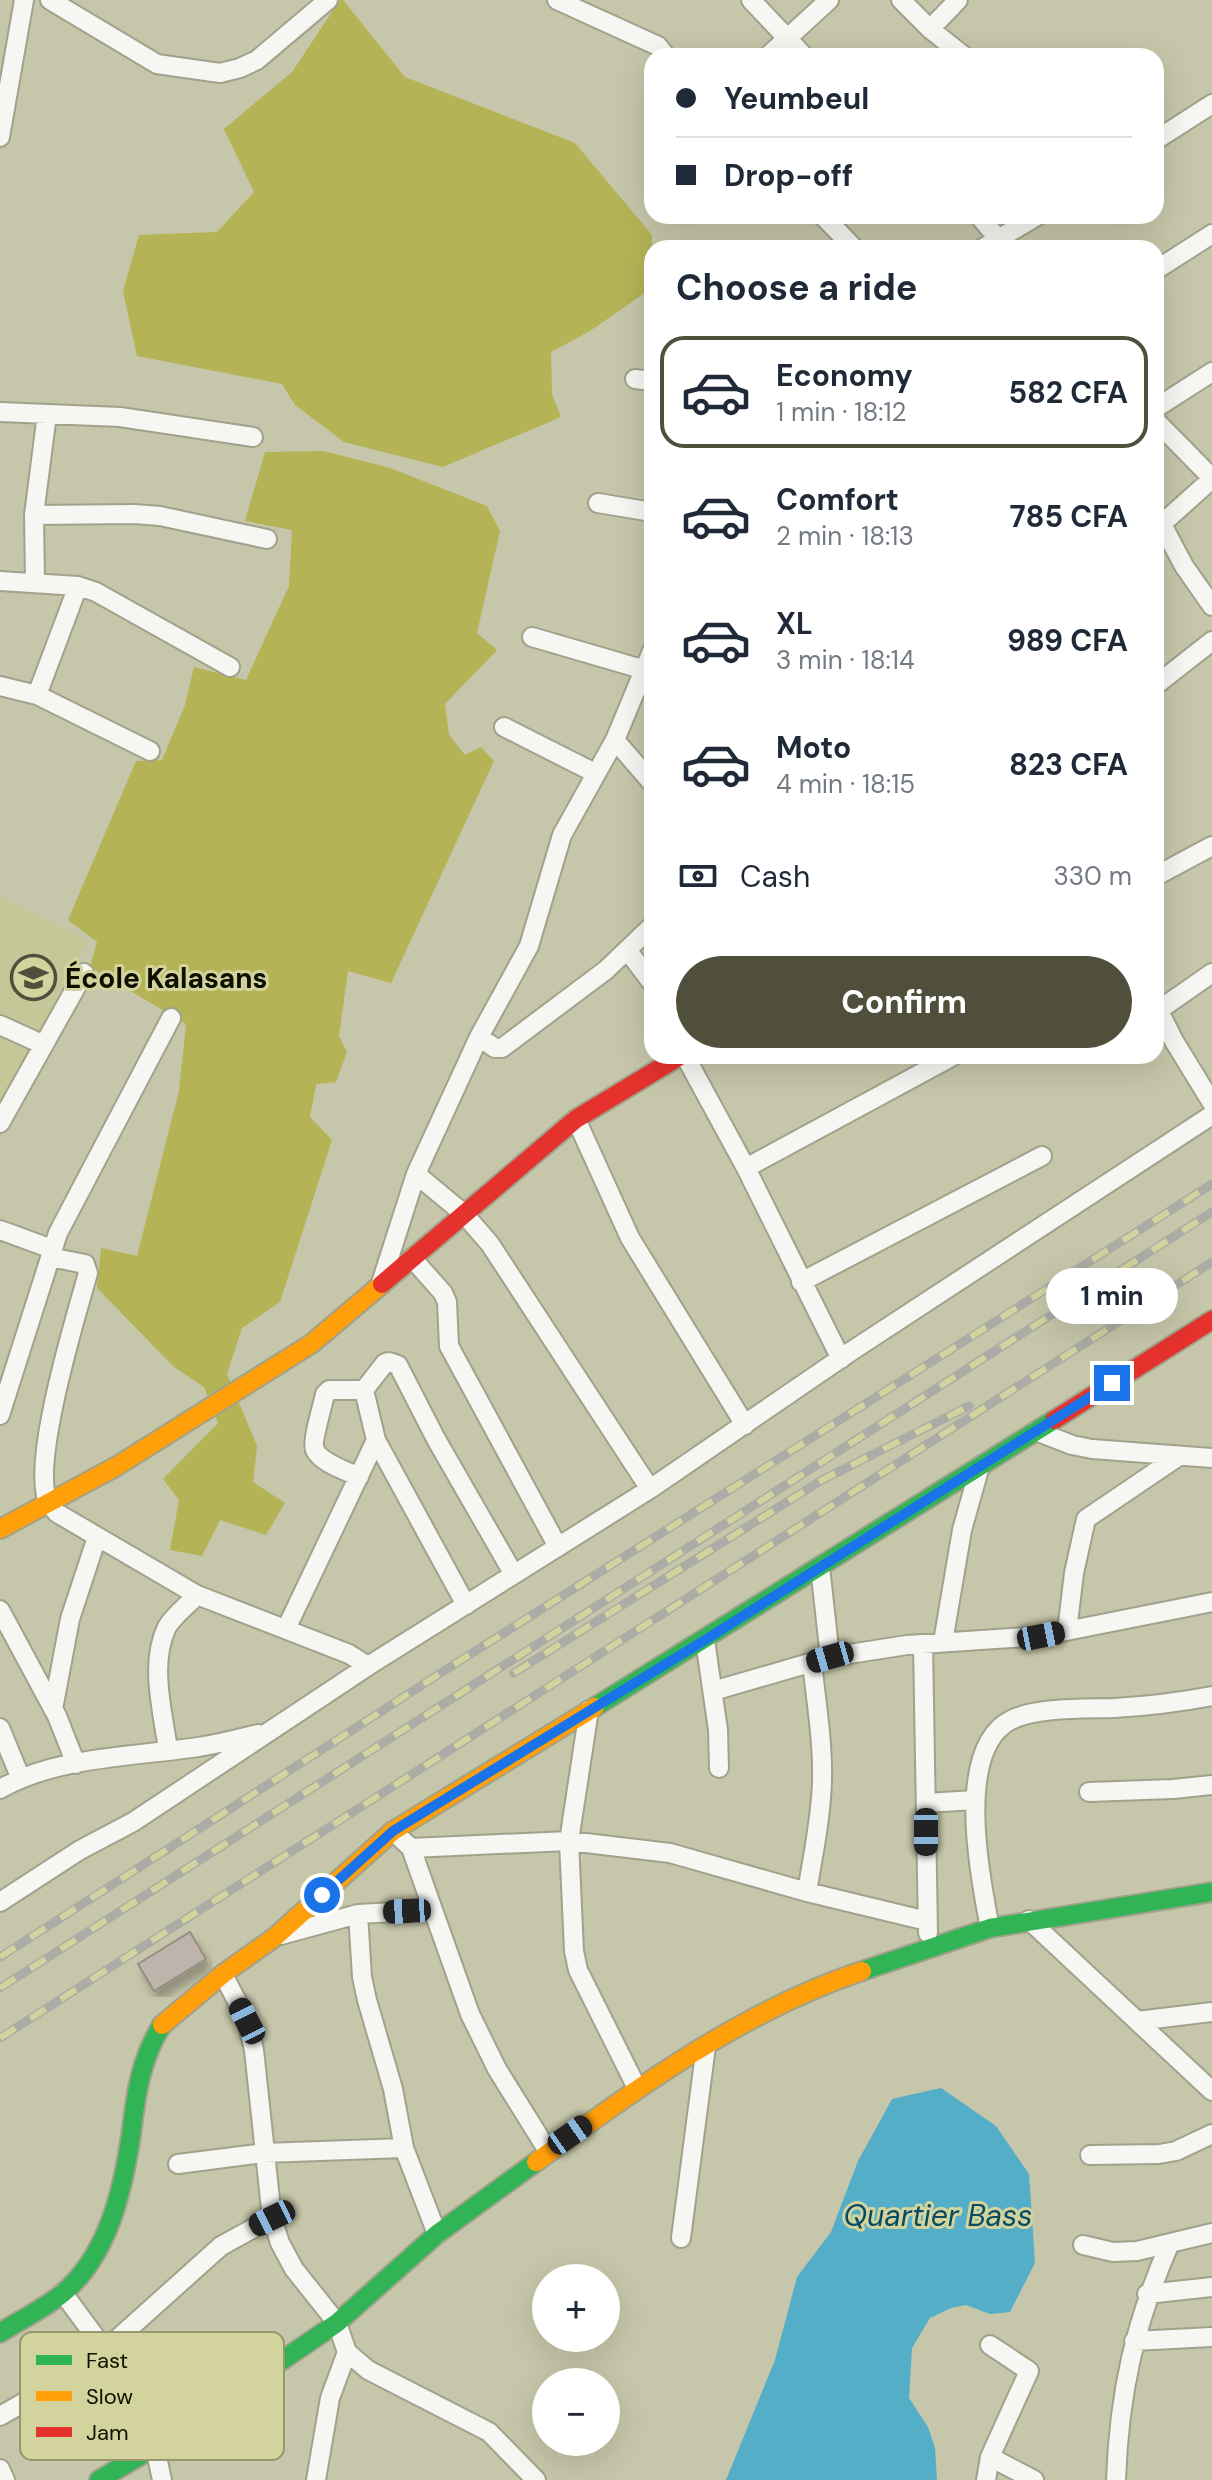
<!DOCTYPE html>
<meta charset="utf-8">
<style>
body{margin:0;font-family:"DM Sans",sans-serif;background:#f6f6f7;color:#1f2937;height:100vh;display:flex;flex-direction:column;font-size:30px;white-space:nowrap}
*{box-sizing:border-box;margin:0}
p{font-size:26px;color:#747a83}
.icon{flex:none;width:44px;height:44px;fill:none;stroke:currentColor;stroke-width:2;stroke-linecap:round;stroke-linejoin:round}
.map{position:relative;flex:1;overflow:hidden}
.sheet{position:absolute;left:644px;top:240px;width:520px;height:824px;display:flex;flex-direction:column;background:#fff;border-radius:24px;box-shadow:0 8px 32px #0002}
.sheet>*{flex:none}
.guide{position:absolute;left:644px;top:48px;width:520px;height:176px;border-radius:24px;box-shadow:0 8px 32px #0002;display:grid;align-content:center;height:176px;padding:0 32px;background:#fff}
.controls{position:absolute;left:532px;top:2264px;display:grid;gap:16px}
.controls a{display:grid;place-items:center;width:88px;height:88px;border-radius:50%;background:#fff;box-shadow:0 8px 32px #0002;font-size:40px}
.end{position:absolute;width:36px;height:36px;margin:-18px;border:10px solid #1a73e8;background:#fff;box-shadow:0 0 0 4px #fff}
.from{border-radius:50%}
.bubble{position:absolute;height:56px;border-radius:28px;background:#fff;box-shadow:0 8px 32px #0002;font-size:26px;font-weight:700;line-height:56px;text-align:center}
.car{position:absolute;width:24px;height:48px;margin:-24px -12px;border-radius:10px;box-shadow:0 0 6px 2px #0007;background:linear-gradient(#222 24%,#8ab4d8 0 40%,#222 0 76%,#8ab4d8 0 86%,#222 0)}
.guide b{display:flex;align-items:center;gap:28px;height:76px;font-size:30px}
.guide b+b{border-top:2px solid #e0e1e3}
.guide i{width:20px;height:20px;background:#1f2937}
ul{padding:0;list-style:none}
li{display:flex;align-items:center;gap:24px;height:112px;margin:0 16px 12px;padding:0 16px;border:4px solid transparent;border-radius:24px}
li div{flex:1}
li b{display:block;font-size:30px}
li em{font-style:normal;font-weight:700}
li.active{border-color:#4f4f3b}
li>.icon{width:72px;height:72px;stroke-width:1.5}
h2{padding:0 32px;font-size:36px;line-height:96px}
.pay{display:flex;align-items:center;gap:20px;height:88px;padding:0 32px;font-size:30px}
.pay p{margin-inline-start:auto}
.primary-button{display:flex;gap:16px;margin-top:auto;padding:16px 32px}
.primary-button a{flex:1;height:92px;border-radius:48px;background:#4f4f3b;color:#fff;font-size:32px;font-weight:700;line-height:92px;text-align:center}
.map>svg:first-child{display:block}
</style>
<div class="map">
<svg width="1212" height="2480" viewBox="0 0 1212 2480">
<defs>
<filter id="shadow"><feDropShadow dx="5" dy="9" stdDeviation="4" flood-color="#0004"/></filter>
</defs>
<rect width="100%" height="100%" fill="#c6c6aa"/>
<path fill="#c5c798" d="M0,896L89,940L39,1035L0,1016Z
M0,1034L31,1048L0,1102Z"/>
<path fill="#b4b356" d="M340,0H343L405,77L575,143L652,235V288L590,331L551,352L552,394L561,417L443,467L344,442L295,405L282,384L137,356L123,291L139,235L217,232L254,192L224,129L292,72Z
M324,451L390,468L487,506L500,531L477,633L497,650L445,704L449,735L465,755L481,747L494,761L391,983L348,971L339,1036L347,1052L336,1082L316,1084L310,1117L332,1140L280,1302L242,1328L227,1374L257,1446L253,1482L285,1503L266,1535L220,1520L202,1556L170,1550L179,1500L163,1479L218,1423L204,1387L174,1367L97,1288L101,1248L137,1256L179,1091L186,1024L90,967L97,942L68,920L136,761L162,760L185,705L194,667L246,680L289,586L292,530L245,521L265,452Z"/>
<path fill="#54aec7" d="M941,2088L996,2126L1029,2174L1035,2263L1010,2312L990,2314L966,2305L951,2308L930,2318L912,2348L909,2398L928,2427L935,2448L937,2480H726L775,2360L797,2277L831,2232L858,2161L892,2099Z"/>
<path fill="#beb4ac" stroke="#968d85" stroke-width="2" filter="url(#shadow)" d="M190,1932L206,1959L154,1991L138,1964Z"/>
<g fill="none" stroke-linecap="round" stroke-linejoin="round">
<defs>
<path id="street" d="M50,0L157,64L220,73L240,68L257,60L328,0
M557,0L658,46L666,56
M751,0L804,56
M901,0L930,29L964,56
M930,29L958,0
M768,56L829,0
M0,137L24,0
M1156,140L1212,104
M823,216L854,248
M979,216L1006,248
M983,248L1037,216
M1156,270L1212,234
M635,379L652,381
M1156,408L1212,372
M0,412L120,417L253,437
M1156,421L1212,478
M598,503L652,512
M1156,513L1184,566L1212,606
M34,515L134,514L160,516L267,539
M1156,529L1212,479
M0,581L78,586L96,592L230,667
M35,582L34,515L47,414
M532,637L652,672
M1156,685L1212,641
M0,686L37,695L150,751
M37,695L78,586
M504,727L595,773
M615,740L652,783
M1156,876L1212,846
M628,951L652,983
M1156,1005L1174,1041L1212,1103
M1159,1010L1212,973
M0,1025L44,1045
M479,1037L495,1048H502L606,970L652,926
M685,1056L746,1168L841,1359
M576,1119L630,1238L745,1425
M0,1123L84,973
M746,1168L953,1056
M416,1174L464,1214L490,1244L650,1489
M0,1230L52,1249
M50,1257L85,1264L88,1273C76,1316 29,1468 49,1504C51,1507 55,1510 57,1513L197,1595L349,1654L368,1666
M412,1258L443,1293L447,1302L449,1346L558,1547
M801,1282L1042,1156
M381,1283L416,1174L479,1037L529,946L562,835L615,740L652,651
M0,1415L58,1233L171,1018
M1036,1431L1072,1445L1092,1449L1212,1458
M359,1477C347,1471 321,1463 315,1450C311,1442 323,1405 325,1394L329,1390H364
M820,1567L830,1657
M466,1605L376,1440L364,1390L385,1363L389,1362L398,1365L436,1439L513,1573
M0,1610L57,1716L76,1764
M286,1629L376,1440
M1067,1631L1074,1573L1086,1519L1179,1456
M705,1640L718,1730L719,1768
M943,1642L962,1530L980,1466
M923,1644L928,1933
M713,1691L830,1657L907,1645L1041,1636L1212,1602
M53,1709L70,1619L97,1537
M589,1710L569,1841L574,1951L578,1970L637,2088
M0,1728L21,1779
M168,1750C163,1713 149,1663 167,1627C174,1615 188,1605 197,1595
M0,1789C58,1756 133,1757 198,1747C218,1744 238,1739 258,1734
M1089,1792L1173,1789L1212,1785
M926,1803L975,1800
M393,1831L411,1848L569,1841L670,1853L807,1892L927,1921
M411,1848L470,2014L497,2069L548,2151
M807,1892C813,1855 821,1818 822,1781C823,1741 816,1701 812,1662
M0,1902L80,1850L133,1822L368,1666L650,1489L850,1352L1212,1115
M358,1914L362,1977L367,2000L393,2089L404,2148L437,2234
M1029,1920L1212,2091
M990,1928C980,1878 954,1749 1011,1720C1037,1707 1085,1709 1114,1708C1147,1706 1180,1702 1212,1696
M281,1935L358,1914L432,1910
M223,1974L247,2021L254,2050L272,2218L280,2243L294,2269L337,2323L347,2352L330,2398L316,2480
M1137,2021L1212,2012
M1090,2155L1159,2154L1176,2151L1212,2134
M178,2164L264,2153L404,2148
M681,2238L706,2046
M1083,2245L1113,2252L1137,2251L1212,2233
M63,2293L105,2350
M1147,2294L1212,2287
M1134,2341L1212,2337
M112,2344L189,2424
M347,2352L368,2370L489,2432L536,2480
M0,2416L42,2392L105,2350L221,2246L272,2218
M155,2447L162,2480
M990,2457L1034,2480
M0,2469L5,2480
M986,2480L990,2457L1029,2371L990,2345
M1116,2480C1119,2392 1135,2323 1170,2243"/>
<path id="fast" d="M595,1707L1054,1420
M862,1971L990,1928L1212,1892
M0,2333C20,2320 43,2309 62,2294C108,2256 123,2190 131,2135C136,2095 140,2060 162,2025
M99,2480L155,2447L337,2323L437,2234L536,2162"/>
<path id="slow" d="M0,1529L117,1466L311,1344L382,1284
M162,2025L223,1974L275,1937L393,1831L595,1707
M536,2162C637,2088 742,2011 862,1971"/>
<path id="jam" d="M382,1284L576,1119L680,1056
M1054,1420L1212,1320"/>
</defs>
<use href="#street" stroke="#a1a28b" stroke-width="22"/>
<use href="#fast" stroke="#a1a28b" stroke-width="22"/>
<use href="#slow" stroke="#a1a28b" stroke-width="22"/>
<use href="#jam" stroke="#a1a28b" stroke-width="22"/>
<use href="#street" stroke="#f6f6f2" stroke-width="18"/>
<use href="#fast" stroke="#30b455" stroke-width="18"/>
<use href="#slow" stroke="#ff9f0a" stroke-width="18"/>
<use href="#jam" stroke="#e5322d" stroke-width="18"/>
<defs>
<path id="rail" d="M514,1673L822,1480L969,1406
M0,1957L447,1669L1212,1184
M0,1988L1212,1212
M0,2038L1212,1262"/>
</defs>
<use href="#rail" stroke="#acaca6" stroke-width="9"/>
<use href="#rail" stroke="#d2d39d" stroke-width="6" stroke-dasharray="18" stroke-linecap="butt"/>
</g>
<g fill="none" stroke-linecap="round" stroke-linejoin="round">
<path stroke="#1a73e8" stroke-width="10" d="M322,1895L393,1831L705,1640L1112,1383"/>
</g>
<defs>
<symbol id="school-ring" viewBox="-11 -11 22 22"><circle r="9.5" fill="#d2d39d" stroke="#4f4f3b" stroke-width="1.5"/><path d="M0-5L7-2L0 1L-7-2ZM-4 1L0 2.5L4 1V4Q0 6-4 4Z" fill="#4f4f3b"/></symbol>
</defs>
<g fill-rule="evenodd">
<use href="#school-ring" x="8" y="952" width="51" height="51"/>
</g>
<g text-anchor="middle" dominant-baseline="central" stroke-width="6" stroke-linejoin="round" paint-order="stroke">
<g font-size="28" font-weight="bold" fill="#0f0f00" stroke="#d2d39d" text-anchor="start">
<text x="65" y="978">École Kalasans</text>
</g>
<g font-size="30" font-style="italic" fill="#054c64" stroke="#d2d39d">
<text x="938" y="2215">Quartier Bass</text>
</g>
</g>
<rect x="20" y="2332" width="264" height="128" rx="12" fill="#d2d39d" stroke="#98986e" stroke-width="2"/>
<rect x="36" y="2355" width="36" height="10" fill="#30b455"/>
<rect x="36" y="2391" width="36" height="10" fill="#ff9f0a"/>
<rect x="36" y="2427" width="36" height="10" fill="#e5322d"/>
<g font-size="22" fill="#0f0f00">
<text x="86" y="2368">Fast</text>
<text x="86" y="2404">Slow</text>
<text x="86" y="2440">Jam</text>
</g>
</svg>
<div class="controls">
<a>+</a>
<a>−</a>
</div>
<i class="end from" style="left:322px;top:1895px"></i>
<i class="end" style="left:1112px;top:1383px"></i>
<div class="bubble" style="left:1046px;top:1268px;width:132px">1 min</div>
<i class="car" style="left:1041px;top:1636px;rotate:79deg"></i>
<i class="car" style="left:830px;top:1657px;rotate:254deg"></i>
<i class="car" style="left:926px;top:1832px;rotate:180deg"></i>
<i class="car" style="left:407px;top:1911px;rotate:267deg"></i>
<i class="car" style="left:247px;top:2021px;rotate:333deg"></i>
<i class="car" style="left:570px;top:2135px;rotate:55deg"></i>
<i class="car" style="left:272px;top:2218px;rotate:244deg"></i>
<div class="guide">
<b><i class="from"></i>Yeumbeul</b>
<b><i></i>Drop-off</b>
</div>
<section class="sheet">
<h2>Choose a ride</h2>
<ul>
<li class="active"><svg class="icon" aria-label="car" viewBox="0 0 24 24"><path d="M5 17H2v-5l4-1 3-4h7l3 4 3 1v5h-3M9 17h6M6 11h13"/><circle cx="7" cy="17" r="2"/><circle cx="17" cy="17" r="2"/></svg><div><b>Economy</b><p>1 min · 18:12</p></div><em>582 CFA</em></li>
<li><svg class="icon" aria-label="car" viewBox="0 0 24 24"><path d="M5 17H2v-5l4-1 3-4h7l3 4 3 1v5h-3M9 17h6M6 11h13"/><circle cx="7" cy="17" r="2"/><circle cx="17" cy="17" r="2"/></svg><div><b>Comfort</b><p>2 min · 18:13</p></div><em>785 CFA</em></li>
<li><svg class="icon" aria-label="car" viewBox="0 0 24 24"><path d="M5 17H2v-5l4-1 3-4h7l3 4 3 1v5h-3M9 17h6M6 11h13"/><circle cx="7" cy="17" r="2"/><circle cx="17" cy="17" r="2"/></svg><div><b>XL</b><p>3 min · 18:14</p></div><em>989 CFA</em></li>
<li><svg class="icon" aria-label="car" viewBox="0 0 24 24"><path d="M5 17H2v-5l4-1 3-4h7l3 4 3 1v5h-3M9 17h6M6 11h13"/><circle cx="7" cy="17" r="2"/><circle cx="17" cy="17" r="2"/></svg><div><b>Moto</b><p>4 min · 18:15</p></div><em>823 CFA</em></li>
</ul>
<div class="pay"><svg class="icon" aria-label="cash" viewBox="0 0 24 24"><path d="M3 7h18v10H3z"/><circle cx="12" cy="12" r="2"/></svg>Cash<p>330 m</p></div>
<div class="primary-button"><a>Confirm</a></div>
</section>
</div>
